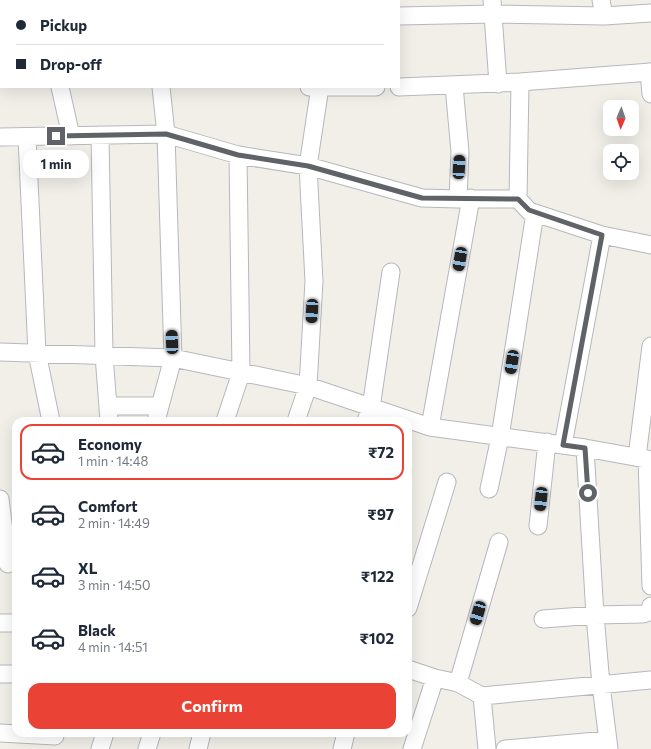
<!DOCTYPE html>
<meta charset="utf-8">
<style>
body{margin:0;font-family:Commissioner,sans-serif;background:#f2f2f3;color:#1f2937;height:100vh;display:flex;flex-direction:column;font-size:15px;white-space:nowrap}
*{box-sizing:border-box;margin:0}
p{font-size:13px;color:#747a83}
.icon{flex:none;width:22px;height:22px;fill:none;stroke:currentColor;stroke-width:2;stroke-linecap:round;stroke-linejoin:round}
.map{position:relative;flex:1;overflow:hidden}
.side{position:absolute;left:12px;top:417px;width:400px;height:320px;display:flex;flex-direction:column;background:#fff;border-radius:12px;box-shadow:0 4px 16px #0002}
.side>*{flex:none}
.top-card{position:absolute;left:0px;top:0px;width:400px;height:88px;box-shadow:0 4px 16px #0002;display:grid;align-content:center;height:88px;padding:0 16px;background:#fff}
.needle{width:26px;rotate:182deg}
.fabs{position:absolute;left:603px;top:100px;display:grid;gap:8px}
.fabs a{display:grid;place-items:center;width:36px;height:36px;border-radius:8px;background:#fff;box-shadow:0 4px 16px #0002;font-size:20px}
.end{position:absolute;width:18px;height:18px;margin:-9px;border:5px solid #5f6368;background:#fff;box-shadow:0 0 0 2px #fff}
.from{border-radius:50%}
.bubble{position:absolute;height:28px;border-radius:12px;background:#fff;box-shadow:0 4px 16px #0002;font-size:13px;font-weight:700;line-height:28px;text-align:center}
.car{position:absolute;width:12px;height:24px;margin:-12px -6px;border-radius:5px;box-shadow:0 0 3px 1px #0007;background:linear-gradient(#222 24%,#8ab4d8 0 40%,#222 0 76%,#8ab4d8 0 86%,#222 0)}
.top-card b{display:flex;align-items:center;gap:14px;height:38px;font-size:15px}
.top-card b+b{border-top:1px solid #e0e1e3}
.top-card i{width:10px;height:10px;background:#1f2937}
ul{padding:7px 0 0;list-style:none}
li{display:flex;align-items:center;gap:12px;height:56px;margin:0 8px 6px;padding:0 8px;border:2px solid transparent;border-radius:12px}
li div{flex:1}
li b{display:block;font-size:15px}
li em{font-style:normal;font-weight:700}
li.on{border-color:#ea4335}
li>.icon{width:36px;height:36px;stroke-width:1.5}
.cta{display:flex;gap:8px;margin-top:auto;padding:8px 16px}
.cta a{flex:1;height:46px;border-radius:12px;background:#ea4335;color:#fff;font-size:16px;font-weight:700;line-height:46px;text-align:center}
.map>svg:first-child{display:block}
</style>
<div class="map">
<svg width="651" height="749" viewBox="0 0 651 749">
<rect width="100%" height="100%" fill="#f1efe8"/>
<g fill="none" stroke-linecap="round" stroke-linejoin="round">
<defs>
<path id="minor" d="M42,0V1
M159,0V1
M309,0V1
M492,0L498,84
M601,0L604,16
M399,16L494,14L604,16L651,13
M649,72L651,94
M454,86L460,152L458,199H518L529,211L535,213L602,235L651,245
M60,87L71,136
M309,87H376
M399,87L520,82L651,72
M100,135L104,355L109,421
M0,137L166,134L238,155L308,166L422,198L458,199
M27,137L37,353L51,421
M518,199L520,82
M0,352L173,358L308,386L430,427L585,448L651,460
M108,406H160
M156,421L173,358L166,134L161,87
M225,421L241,373L238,155
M296,421L308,386L314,281L308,166L320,87
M366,421L371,408L391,272
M430,427L471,198
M563,445L602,235
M585,448L595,615L601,685L609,749
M637,457L651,346
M647,459L651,586
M489,489L500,437L535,213
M0,499L8,564
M538,526L547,442
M408,608L447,482
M543,619L595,615L643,614L649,612L651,606
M0,623H16
M408,669L435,678L458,683L482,696L651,680
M0,674H16
M458,683L499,542
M482,696L487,749
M0,733L55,736
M100,749L105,733
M147,749L152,733
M198,749L202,733
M342,749L346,733
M412,749L435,678
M505,749L608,740"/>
</defs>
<use href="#minor" stroke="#b5b8bc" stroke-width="19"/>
<use href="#minor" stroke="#fff" stroke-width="17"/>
</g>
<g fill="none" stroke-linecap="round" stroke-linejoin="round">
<path stroke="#5f6368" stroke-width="5" d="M56,136L166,134L238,155L308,166L422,198L518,199L529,210L602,235L563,445L585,448L588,493"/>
</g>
</svg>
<div class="fabs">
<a><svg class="needle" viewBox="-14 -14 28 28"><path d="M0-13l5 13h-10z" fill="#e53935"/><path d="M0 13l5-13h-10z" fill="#747a83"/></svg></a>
<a><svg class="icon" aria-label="locate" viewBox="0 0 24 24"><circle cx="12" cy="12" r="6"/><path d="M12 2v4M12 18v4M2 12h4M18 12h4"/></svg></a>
</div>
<i class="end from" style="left:588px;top:493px"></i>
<i class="end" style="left:56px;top:136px"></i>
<div class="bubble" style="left:23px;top:150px;width:66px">1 min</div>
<i class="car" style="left:459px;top:167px;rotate:3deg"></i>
<i class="car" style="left:460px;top:259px;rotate:190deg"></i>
<i class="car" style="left:312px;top:311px;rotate:183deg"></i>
<i class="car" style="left:172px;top:342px;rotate:358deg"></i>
<i class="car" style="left:512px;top:362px;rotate:189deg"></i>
<i class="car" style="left:541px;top:499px;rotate:186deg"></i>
<i class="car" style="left:478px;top:613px;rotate:196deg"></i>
<div class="top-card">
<b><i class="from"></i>Pickup</b>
<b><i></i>Drop-off</b>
</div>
<section class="side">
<ul>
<li class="on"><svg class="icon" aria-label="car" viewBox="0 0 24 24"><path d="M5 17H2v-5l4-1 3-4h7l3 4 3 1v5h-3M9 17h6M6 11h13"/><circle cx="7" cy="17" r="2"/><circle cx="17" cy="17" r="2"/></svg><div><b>Economy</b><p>1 min · 14:48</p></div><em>₹72</em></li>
<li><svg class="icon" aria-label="car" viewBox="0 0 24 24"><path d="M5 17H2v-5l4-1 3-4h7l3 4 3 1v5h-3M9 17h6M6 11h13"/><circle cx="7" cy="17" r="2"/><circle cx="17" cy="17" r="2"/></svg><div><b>Comfort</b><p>2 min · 14:49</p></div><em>₹97</em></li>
<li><svg class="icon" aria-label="car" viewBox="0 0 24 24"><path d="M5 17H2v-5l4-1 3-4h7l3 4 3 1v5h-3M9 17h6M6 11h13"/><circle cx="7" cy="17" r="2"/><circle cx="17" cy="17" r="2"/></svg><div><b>XL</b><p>3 min · 14:50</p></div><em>₹122</em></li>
<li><svg class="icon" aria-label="car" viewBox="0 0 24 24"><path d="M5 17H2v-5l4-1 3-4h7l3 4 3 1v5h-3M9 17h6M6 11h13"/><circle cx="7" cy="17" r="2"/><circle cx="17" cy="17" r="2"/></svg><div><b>Black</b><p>4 min · 14:51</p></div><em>₹102</em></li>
</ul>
<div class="cta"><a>Confirm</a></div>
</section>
</div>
